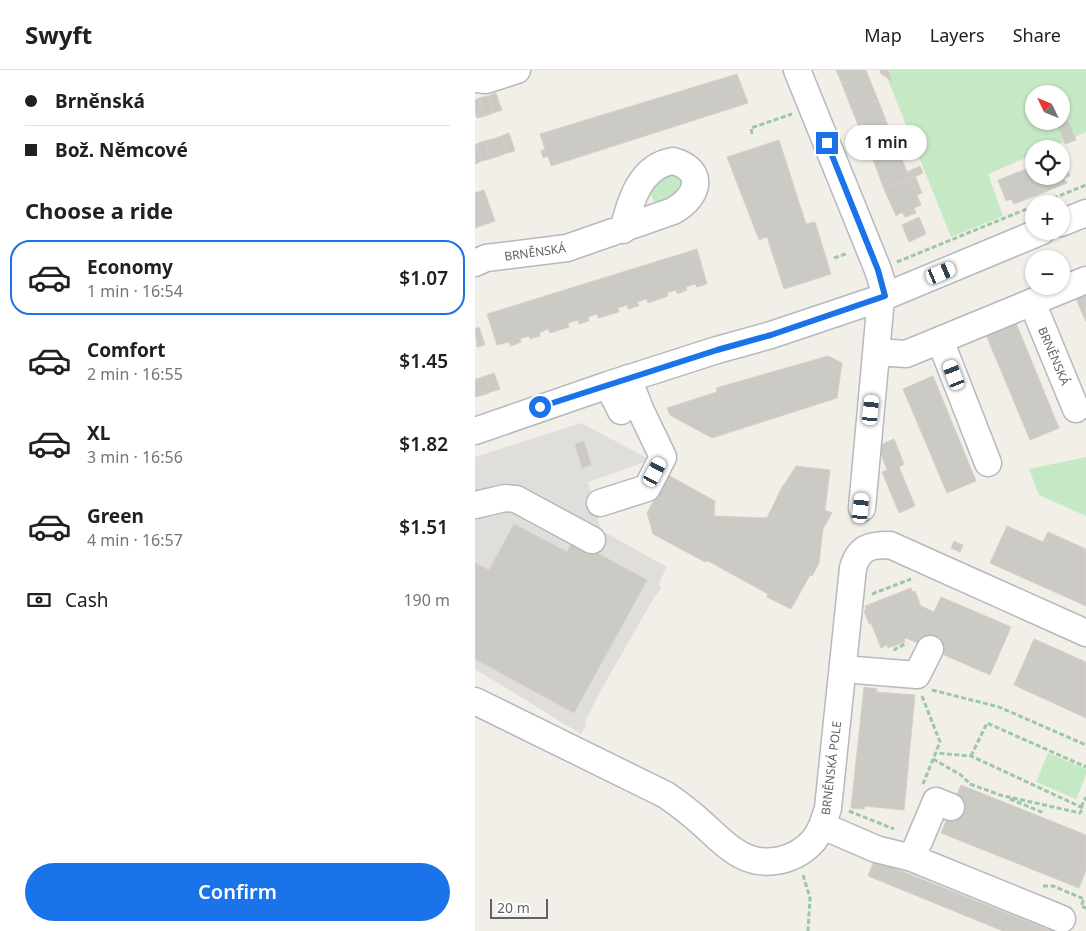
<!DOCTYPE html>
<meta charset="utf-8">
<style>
body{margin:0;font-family:"Noto Sans",sans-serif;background:#f6f6f6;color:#202124;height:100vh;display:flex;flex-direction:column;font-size:19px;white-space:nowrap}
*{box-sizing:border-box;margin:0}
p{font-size:16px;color:#757577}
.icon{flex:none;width:28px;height:28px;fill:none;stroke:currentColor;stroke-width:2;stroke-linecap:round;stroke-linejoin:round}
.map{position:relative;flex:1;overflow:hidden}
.drawer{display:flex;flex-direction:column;background:#fff;width:475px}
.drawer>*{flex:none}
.hud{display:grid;align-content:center;height:110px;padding:0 25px;background:#fff}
.needle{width:32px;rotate:313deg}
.tools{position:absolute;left:550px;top:15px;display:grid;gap:10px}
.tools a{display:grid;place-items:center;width:45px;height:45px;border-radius:50%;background:#fff;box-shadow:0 1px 4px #0004;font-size:25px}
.scale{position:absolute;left:15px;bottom:12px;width:58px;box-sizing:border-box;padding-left:5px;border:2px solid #5f6368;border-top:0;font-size:14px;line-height:18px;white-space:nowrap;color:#5f6368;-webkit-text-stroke:4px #fff;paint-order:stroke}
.end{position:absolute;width:22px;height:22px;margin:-11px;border:6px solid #1a73e8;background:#fff;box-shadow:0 0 0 2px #fff}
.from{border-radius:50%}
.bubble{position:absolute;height:35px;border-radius:18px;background:#fff;box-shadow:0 1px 4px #0004;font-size:16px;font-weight:600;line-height:35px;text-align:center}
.car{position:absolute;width:15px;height:30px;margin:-15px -8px;border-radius:6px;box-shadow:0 0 4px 1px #0007;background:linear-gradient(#fff 24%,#345 0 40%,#fff 0 76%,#345 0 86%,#fff 0)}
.hud b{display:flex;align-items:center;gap:18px;height:48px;font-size:19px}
.hud b+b{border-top:1px solid #e0e0e0}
.hud i{width:12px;height:12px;background:#202124}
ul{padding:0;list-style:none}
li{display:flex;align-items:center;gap:15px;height:75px;margin:0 10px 8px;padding:0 15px;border:2px solid transparent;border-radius:20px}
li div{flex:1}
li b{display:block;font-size:19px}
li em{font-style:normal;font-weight:600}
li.active{border-color:#1a73e8}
li>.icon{width:45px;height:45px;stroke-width:1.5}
h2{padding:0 25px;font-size:22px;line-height:60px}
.pay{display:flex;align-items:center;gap:12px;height:55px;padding:0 25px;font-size:19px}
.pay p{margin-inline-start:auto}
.cta{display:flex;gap:10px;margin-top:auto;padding:10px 25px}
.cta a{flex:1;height:58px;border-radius:30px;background:#1a73e8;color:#fff;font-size:20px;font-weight:600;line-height:58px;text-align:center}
header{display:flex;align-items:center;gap:30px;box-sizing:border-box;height:70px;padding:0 25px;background:#fff;border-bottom:1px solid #e0e0e0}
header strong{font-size:24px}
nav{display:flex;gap:28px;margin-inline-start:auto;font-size:18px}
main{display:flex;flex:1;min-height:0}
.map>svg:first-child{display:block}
</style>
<header>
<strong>Swyft</strong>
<nav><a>Map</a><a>Layers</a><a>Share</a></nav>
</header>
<main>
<section class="drawer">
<div class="hud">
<b><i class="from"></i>Brněnská</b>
<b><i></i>Bož. Němcové</b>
</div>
<h2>Choose a ride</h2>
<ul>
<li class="active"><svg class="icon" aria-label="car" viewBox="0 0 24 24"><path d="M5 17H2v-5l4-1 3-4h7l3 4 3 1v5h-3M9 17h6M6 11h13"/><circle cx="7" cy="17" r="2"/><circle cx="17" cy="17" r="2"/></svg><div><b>Economy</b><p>1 min · 16:54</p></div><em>$1.07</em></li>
<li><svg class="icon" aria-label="car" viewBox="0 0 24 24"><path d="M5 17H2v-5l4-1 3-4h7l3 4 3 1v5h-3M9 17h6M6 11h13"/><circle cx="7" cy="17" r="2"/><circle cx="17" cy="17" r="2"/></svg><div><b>Comfort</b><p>2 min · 16:55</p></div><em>$1.45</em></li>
<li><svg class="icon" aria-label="car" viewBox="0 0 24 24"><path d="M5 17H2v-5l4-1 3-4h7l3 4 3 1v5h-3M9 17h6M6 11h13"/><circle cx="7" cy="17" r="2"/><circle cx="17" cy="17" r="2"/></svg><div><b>XL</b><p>3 min · 16:56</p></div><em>$1.82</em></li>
<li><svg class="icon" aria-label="car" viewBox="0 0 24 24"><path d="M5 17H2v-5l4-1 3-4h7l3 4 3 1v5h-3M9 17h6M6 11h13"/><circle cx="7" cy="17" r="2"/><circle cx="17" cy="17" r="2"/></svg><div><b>Green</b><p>4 min · 16:57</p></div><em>$1.51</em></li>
</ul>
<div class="pay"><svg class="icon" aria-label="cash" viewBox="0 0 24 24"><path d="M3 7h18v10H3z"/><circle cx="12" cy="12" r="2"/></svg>Cash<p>190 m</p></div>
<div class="cta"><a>Confirm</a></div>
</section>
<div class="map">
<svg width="611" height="861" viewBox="0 0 611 861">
<rect width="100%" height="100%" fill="#f1efe8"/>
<path fill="#e0deda" d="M106,353L176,390L113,412L126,460L192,497L184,513L186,518L177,531L130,613L110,651L111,655L106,664L0,599V387Z"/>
<path fill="#c5e8c5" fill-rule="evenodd" d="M409,0H611V62L572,79H559V84L513,104L528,146L476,167ZM559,24H586V51H559Z
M187,102L204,107L208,120L187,135L179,131L175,122Z
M611,387V446L564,425L554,399Z
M573,683L611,699V705L601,729L561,712Z"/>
<path fill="#cccac5" stroke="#d6d1c6" d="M361,0H391L392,3L367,14Z
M405,0H413L417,11L406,4Z
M392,3L403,30L377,40L367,14Z
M262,4L273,33L76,96L73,86L68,88L66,81L70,79L65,64Z
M21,23L27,40L18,43L13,26Z
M13,26L18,43L10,46L4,28Z
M4,28L10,46L2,48L0,42V30Z
M403,30L413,56L388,67L377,40Z
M593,51L601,70L590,74L583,55Z
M413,56L424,82L399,92L388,67Z
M34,63L40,81L32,83L26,66Z
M26,66L32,83L24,86L18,69Z
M18,69L24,86L15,89L10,71Z
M304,70L331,154L340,152L356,204L309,219L292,167L284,170L252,87Z
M10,71L15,89L7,91L1,74Z
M1,74L7,91L0,94V75Z
M443,75L446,84L438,88L434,78Z
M424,82L435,109L409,119L399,92Z
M586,85L595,106L589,108L592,113L565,124L554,98L559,96V106H586Z
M445,96L448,103L435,109L432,102Z
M554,98L565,124L539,134L536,129L531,131L523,110Z
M440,106L447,123L442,125L446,135L439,138L441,143L430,147L427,142L421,146L409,119Z
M9,120L20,151L0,158V123Z
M444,147L451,164L434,172L427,155Z
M222,179L232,214L222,217L220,214L211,217L212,220L202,224L201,220L192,223L193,226L173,233L172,229L162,232L164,236L153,239L152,235L143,238L144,242L123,248L122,244L113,247L114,251L104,254L103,250L93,253L94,257L75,263L73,259L64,263L65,266L55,269L54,266L45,269L46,272L36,276L34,272L22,275L12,244Z
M611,225V252L601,229Z
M541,253L584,358L555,370L511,265Z
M4,257L10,275L2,277L0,259Z
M353,286L367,293L362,328L237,368L195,345L192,338L242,322L241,318Z
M19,303L25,319L16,322L10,306Z
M10,306L16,322L8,325L2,309Z
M458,306L501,411L472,423L428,319Z
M0,309H2L8,325L0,327Z
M419,369L429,394L424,397L440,436L424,443L407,402L412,400L403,376Z
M109,371L116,395L107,398L100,374Z
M321,396L355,400L350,440L357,443L348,459L344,493L337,506L335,505L316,539L292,527L293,524L233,491L230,492L178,464L172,443L193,405L240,431L239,446L292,448L308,415H309Z
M39,454L92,482L98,470L172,510L99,643L0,589V493L14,500Z
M532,456L568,472L573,462L611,479V536L515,493Z
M479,471L488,475L485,482L476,478Z
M436,518L437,522L440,521L445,534L444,535L459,542L466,527L536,557L515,605L431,568L429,569L430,572L413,578L412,575L406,578L396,553L394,554L389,541L391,540L390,536Z
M559,569L611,592V648L539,615Z
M389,617L402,619L401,622L440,625L429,740L390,736L389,739L376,738Z
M486,715L611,765V800L604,818L466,763Z
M399,790L577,861H528L393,806Z"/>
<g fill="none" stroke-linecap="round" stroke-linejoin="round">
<defs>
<path id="minor" d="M322,0L403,200L411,226
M0,9L11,10L42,0
M586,153L611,143
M0,193L11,188L92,178L198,141C224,127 231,100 198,91C165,96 155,132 148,160
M557,232L601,339
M465,270L513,393
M402,282L431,284L611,210
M133,315L146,341
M0,361L133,315L242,280L296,265L406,228L567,161
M125,433L172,418L188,387L165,339L153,308
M0,435L30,428L41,429L117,470
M387,438L406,228
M368,599L442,605L455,579
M0,631L191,725C204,734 217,744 230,756C241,766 252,778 266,785C290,798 321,791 339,770C346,761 350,749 353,738L378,498C384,477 395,475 415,475L611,563
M348,756L401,779L437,788L587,849
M437,788L461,731L476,737"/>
</defs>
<use href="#minor" stroke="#b5b8bc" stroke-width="29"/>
<path stroke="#9cc7a9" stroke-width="3" stroke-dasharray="5 2.5" stroke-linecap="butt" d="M277,64L276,58L317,44
M564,134L611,115
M359,188L373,183
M422,192L559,136
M397,524L436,509
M420,581V579L432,573
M457,620L524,637L611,675
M447,626L465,672L448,714
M496,686L512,653L611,697
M458,689L486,705L495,714L525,725L605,743L608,738L496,686L460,683
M535,729L569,743
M606,737L611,727
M374,741L419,759
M328,805L335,828L333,861
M568,816H578L609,829L606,836L611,838"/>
<use href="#minor" stroke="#fff" stroke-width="26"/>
</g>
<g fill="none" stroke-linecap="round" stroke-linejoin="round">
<path stroke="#1a73e8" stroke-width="6" d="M65,337L242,280L296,265L410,226L403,200L352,73"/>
</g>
<g text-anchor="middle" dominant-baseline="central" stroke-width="4" stroke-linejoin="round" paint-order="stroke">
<g font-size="12" fill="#5f6368" stroke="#fff">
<text transform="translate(60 182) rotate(-8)">BRNĚNSKÁ</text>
<text transform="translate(579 286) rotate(67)">BRNĚNSKÁ</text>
<text transform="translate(356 698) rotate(-83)">BRNĚNSKÁ POLE</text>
</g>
</g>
</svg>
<div class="tools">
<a><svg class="needle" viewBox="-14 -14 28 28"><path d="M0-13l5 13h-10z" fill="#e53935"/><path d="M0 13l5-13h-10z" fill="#757577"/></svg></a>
<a><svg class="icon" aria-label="locate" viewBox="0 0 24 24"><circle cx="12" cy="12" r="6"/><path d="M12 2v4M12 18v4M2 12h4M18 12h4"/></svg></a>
<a>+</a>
<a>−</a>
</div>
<div class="scale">20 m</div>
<i class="end from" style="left:65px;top:337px"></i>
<i class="end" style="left:352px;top:73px"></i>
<div class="bubble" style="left:370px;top:55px;width:82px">1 min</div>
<i class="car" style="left:466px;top:203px;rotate:67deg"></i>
<i class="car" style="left:479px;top:305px;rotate:339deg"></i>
<i class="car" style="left:396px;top:340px;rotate:6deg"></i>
<i class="car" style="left:180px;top:402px;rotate:28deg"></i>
<i class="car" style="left:386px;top:438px;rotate:6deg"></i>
</div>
</main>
